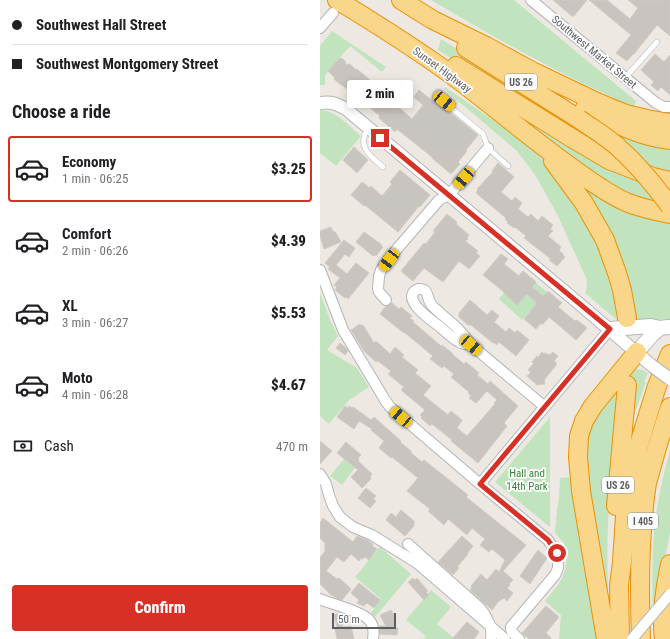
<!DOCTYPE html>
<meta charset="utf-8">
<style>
body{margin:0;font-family:"Roboto Condensed",sans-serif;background:#f2f2f2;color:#202124;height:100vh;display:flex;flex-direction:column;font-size:15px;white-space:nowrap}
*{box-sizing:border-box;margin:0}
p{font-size:13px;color:#757577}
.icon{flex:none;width:22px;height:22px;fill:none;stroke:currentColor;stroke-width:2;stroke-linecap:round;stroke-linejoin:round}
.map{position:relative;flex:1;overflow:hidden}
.details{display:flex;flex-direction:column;background:#fff;width:320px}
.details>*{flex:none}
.hud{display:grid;align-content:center;height:88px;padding:0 12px;background:#fff}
.scale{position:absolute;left:12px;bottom:10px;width:64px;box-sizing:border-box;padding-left:4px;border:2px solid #5a5e62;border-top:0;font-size:11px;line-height:14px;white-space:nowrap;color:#5a5e62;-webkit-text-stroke:3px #fff;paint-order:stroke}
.end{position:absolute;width:18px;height:18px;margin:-9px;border:5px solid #d93025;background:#fff;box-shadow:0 0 0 2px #fff}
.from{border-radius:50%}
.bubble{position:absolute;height:28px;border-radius:4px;background:#fff;box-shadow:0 2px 10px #0003;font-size:13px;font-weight:800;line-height:28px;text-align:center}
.car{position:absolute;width:12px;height:24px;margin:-12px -6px;border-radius:5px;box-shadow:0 0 3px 1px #0007;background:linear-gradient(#f5c518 24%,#345 0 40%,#f5c518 0 76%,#345 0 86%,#f5c518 0)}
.hud b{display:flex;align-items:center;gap:14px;height:38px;font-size:15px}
.hud b+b{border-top:1px solid #e0e0e0}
.hud i{width:10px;height:10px;background:#202124}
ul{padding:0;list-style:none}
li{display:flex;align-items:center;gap:12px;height:66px;margin:0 8px 6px;padding:0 4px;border:2px solid transparent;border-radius:4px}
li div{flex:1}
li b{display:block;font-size:15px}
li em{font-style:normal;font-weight:800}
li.active{border-color:#d93025}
li>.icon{width:36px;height:36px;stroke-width:1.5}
h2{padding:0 12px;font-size:18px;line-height:48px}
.pay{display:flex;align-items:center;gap:10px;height:44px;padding:0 12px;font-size:15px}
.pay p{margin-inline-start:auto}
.action{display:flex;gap:8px;margin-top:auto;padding:8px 12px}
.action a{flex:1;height:46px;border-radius:4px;background:#d93025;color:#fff;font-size:16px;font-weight:800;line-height:46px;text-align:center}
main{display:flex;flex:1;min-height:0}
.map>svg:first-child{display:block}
</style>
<main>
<section class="details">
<div class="hud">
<b><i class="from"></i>Southwest Hall Street</b>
<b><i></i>Southwest Montgomery Street</b>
</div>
<h2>Choose a ride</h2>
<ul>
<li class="active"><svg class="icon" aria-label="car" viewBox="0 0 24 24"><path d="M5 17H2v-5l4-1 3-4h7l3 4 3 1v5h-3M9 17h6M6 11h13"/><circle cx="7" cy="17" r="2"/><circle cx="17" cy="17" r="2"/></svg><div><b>Economy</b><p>1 min · 06:25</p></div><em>$3.25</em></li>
<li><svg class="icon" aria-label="car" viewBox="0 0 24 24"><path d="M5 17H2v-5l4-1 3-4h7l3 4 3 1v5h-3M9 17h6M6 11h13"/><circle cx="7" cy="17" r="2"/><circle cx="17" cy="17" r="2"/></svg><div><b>Comfort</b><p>2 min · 06:26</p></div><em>$4.39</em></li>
<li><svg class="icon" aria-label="car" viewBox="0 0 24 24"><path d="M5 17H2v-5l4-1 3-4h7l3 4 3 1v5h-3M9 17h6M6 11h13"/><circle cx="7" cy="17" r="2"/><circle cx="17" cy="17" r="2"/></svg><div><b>XL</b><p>3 min · 06:27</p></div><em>$5.53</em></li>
<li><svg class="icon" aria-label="car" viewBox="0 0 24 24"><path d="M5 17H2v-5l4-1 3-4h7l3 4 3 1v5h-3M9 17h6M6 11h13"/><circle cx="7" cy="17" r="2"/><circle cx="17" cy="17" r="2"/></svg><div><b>Moto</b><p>4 min · 06:28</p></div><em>$4.67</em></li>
</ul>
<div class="pay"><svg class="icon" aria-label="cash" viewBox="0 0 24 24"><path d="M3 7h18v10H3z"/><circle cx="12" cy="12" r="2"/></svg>Cash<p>470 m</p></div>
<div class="action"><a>Confirm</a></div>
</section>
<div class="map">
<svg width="350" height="639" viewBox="0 0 350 639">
<rect width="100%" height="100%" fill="#ede9e2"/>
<path fill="#c1e4be" d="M111,0H194L316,101L314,107C244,77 177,39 111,0Z
M12,31L66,67L62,72L30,46L5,75V85H0V46Z
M121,39L206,93L299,157L203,103L118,50Z
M125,87L179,124L209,146L232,168L274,230L293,295L297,320L266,294L267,280L238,216L215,175L197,151L124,89Z
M166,91L318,178L341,206L299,194Z
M0,110C14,109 31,128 41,136L16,166L0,153Z
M263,112L350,148V178L333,174Z
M258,178L350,220V319L313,320Z
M203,271L227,292L202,320L179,299Z
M0,293L10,320L18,336L7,350L37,368L49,387L28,401L9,424L0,416Z
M314,369L322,370L328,373L324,381L326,382L312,421L289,509C286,548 288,586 289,625L265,475L268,425Z
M230,417V527L175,482Z
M350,450V532L339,589L338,639H334C332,600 331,561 335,522C338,498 344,473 350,450Z
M24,459L35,468L22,485L10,476Z
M252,477L280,639H239L241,615L225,601L239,584L245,571L247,554L243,542L235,533L237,510L239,498L240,478Z
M60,547L91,574L55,617L51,613L61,599L35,577Z
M111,590L131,607L117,624L135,639H104L106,636L86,620Z"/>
<path fill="#c8c4bf" stroke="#d1cbc0" d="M233,0H267L253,17Z
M269,0H287L310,19L318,8L308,0H350V36L337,25L314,54H313L307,61L296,53L311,35Z
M335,54L344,62L350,55V95L341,87L338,91L331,85L334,82L321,70Z
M22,58L25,61L26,65L30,64L36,70L37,69L71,98L70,100L92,119L103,105L94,97L99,90L114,102L115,100L118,102L119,101L120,104L158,135L146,150L147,151L138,162L140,164L131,174L112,158V157L77,129L75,132L59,118L60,116L21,84V85L14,79L15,78L8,71L19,59Z
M34,147L48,160L37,173L23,160Z
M178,163L194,177L181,192L192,201L195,197L202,203L198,209L208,217L211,214L218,221L222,216L233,225L230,229L233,231L228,236L241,247L239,250L243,254V255L245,257L237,266L229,260L231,259L204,238L206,236L195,227L194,228L187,223L188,222L185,219L186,218L156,193L158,190L157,189L173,172L172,171Z
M80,170L110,195L100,207L99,206L78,232L45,205L44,206L31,195L42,182L50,188L51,186L62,196L72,184L70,182Z
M127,214L137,222L136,224L149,235L147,238L148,239L145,241L158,251L156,253L160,256L149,269L139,261L123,282L104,268L93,281L81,271L104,243L106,244L115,232L113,231Z
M11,227L12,230L16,233L21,242L4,249L0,236V231Z
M44,232L62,245L61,246L63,247L56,256L54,255L53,256L36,242Z
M24,240L35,248L29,257L25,254L16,265L27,274L36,263L49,273L28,299L26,297L25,298L15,290L17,287L14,285L20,278L8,269L10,267L5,263Z
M181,254L188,259L184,264L199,276L203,271L216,282L212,287L223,296L228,291L242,303L238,307L255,321L257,320L267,328L256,340L229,317L223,324H220L216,329L204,319L217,303L207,294L197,305L184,293V292L163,275Z
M150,300L167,315L172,310L179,316L174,322L186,332L189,328L195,333L197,330L209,340L196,356L179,342L177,345L173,342V343L151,325H148L139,317V313Z
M72,303L79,309L81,307L92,316L90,318L94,321L93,322L121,346L122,345L132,353V354L144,364L146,362L159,373L157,375L168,384L170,381L198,406L184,423L187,426L158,463L131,441L132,440L112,424L110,426L101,418L102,417L100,415L105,410L81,390L84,387L68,374L71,371L58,361L56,362L44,351L31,330L40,324L41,326L43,325L54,343L56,341L70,354L75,347L84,355L82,357L98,370L95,373L111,386L103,395L128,415L131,411L142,420L137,428L147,436L175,404L174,403L177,400L167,391L156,403L149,398L151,396L148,393L149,392L131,377L134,374L124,366L122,368L110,359L113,356L84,332V333L60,314L66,306L70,305Z
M20,343L27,349L28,351L25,355L16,348Z
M222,352L224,354L226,353L229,355L233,352L238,356L234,361L237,364L224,380L225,384L217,385L207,376L211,372L208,370L214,363L212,362L217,356L218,357Z
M25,406L28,408L29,406L32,408L33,407L51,420L54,417L81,441L80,442L92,452L91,453L102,462L104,460L148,495L146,497L206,545L183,571L193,580L189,584L190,585L187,588L193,593L187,601L184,598L178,602L172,610L150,590L152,587L151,586L161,574L167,580L176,569L179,572L185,560L172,549L169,552L160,545L165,539L152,528L147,535L128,519L124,525L108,511L110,509L87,491L98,478L72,457L71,458L59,448L64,441L51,430L52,429L39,421L34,429L17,417Z
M0,441L12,451L0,464Z
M26,442L41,455L38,458L39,459L38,461L52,474L50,477L51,479L42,488L31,477L38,470L17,453Z
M46,488L56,496L53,499L56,501L50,508L38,498Z
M81,510L94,521V526L85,536L66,520L71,513L76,517Z
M3,518L33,542L37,536L47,540L53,544L52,546L57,549L49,560L45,557L43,559L41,558L39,561L31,554L24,562L17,557L6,571L17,579L19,578L31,589L22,600L16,598L12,595V596L0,584V558L5,551V543L0,538V523Z
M142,536L153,546L147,554H148L137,567L139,568L133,575L118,562Z
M218,550L227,558L210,584L200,576Z
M93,578L95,580L97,578L108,591L106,592L109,595L104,600L88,582Z
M39,583L60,600L54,608L47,603L44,606L37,603L39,600L31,593Z
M226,606L239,617L226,633L232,639H209L202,633Z
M71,610L76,618L75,628H78L77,635L60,634L59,626H66L60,615Z
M19,613L23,627L31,626L34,639H17L15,628H17L14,615Z
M147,622L159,632L154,639H132Z"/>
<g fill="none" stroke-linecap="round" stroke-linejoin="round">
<defs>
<path id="service" d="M305,78L337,42
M123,101L163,134L168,148L188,166
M49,129C47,131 44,135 44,138C41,150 55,160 63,167"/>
<path id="minor" d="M211,0L336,103L344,107H350
M0,28L13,13
M0,270L23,330L65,400L70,407L160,484L228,540L237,553L238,558V568L235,575L191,627C190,632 196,636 199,639
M98,289C110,288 106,298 111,304C113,307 117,310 120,313C132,323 143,332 151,345C147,344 142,344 139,342C132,338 125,331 119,326C111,320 79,298 98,289Z
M66,300L59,292L58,289L59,276L61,270L77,249L119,200L129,195L168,148
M151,345L225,407
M0,474L6,484L9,495L13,506L20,517L25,521L33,527L52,535L97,563L169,625L185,639
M160,484L290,329
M88,544L160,608C167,616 173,628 171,639
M0,599C11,604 44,612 50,621C54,626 54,633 53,639"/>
<path id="tertiary" d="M0,103C10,101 17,104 26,109L256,301L331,365"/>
<path id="secondary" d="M290,329L331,326L340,328
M317,352L332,335L340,328L348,327"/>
<path id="motorway" d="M17,0C55,23 93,47 129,73C167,101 202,131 240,159C261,174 282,191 306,202C320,208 335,211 350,214
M81,0L113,20L166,46L212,71L279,103L306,114L331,120L350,123
M146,48L259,119
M136,66L255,140L289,160L333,177L350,181
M265,108C292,122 319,137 350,140
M233,161L264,203L285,240L297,273L302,290L307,318
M296,506L307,385
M286,639L261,491L258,457L259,436L264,421L273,406L317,352
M300,639L299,585L302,562L305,516L310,487L318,448L326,421L337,386L350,354
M321,639C319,587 319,535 327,483C329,476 331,469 333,462C338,443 344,425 350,407
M344,639C341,614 345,589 350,564"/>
</defs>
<use href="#service" stroke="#b2b5b9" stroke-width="6"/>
<use href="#minor" stroke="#b2b5b9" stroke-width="12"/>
<use href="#tertiary" stroke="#b2b5b9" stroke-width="14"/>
<use href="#secondary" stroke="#b3b7bc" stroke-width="16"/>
<use href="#motorway" stroke="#e99205" stroke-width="20"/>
<use href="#service" stroke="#fff" stroke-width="5"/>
<use href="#minor" stroke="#fff" stroke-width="10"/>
<use href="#tertiary" stroke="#fff" stroke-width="12"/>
<use href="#secondary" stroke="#fff" stroke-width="14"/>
<use href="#motorway" stroke="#fad68b" stroke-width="18"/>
<defs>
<path id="minor-bridge" d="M312,639L350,594"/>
<path id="tertiary-bridge" d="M331,365L350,379"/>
<path id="motorway-bridge" d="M259,119C273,129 289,138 301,150C320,167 335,186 350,206"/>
</defs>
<use href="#minor-bridge" stroke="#b2b5b9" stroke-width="12" stroke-linecap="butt"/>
<use href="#tertiary-bridge" stroke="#b2b5b9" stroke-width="14" stroke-linecap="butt"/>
<use href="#motorway-bridge" stroke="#e99205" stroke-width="20" stroke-linecap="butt"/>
<use href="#minor-bridge" stroke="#fff" stroke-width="10"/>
<use href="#tertiary-bridge" stroke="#fff" stroke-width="12"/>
<use href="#motorway-bridge" stroke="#fad68b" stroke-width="18"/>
</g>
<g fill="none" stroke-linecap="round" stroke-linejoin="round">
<path stroke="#d93025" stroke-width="5" d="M60,138L290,329L160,484L228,540L237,553"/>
</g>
<g text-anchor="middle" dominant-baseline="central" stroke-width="3.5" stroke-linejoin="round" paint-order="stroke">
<g fill="#fff" stroke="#8c8e91" stroke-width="1">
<rect x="185" y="74" width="32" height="16" rx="3"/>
<rect x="282" y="477" width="32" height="16" rx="3"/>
<rect x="308" y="513" width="30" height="16" rx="3"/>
</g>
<g font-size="10" font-weight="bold" fill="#5a5e62">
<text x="201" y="82">US 26</text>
<text x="298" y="485">US 26</text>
<text x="323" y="521">I 405</text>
</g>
<g font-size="11" fill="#5a5e62" stroke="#fff">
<text transform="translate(274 52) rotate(40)">Southwest Market Street</text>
<text transform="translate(122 70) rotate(36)">Sunset Highway</text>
</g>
<g font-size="11" fill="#388537" stroke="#fff">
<text x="207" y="473">Hall and<tspan x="207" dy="13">14th Park</tspan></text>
</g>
</g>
</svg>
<div class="scale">50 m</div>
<i class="end from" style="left:237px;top:553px"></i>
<i class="end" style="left:60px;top:138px"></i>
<div class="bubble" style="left:27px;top:80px;width:66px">2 min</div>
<i class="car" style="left:124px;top:101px;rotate:129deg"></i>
<i class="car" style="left:144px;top:178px;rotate:220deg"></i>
<i class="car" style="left:69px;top:260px;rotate:217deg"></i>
<i class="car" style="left:151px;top:345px;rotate:130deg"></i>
<i class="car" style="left:81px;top:417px;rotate:310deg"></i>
</div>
</main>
